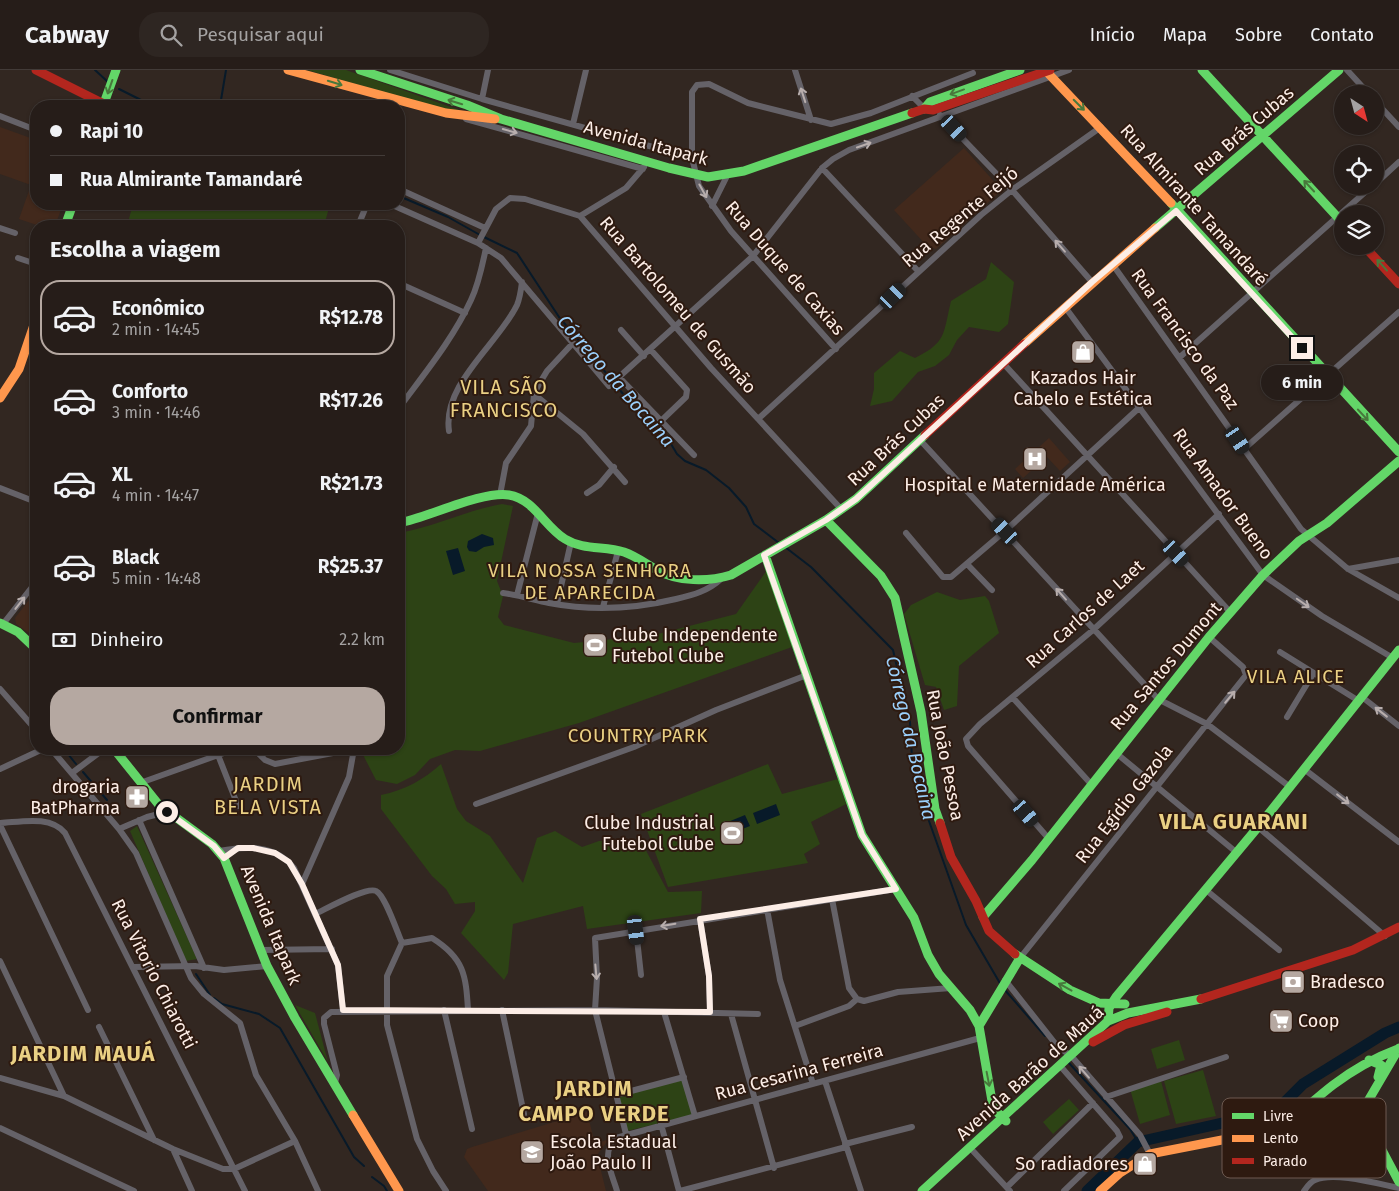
<!DOCTYPE html>
<html lang="pt">
<meta charset="utf-8">
<style>
body{margin:0;font-family:"Fira Sans",sans-serif;background:#2e2622;color:#f1f3f6;height:100vh;display:flex;flex-direction:column;font-size:19px;white-space:nowrap}
*{box-sizing:border-box;margin:0}
p{font-size:16px;color:#a4a2a2}
.icon{flex:none;width:28px;height:28px;fill:none;stroke:currentColor;stroke-width:2;stroke-linecap:round;stroke-linejoin:round}
.map{position:relative;flex:1;overflow:hidden}
.side{position:absolute;left:30px;top:150px;width:375px;height:535px;display:flex;flex-direction:column;background:#261d19;border-radius:20px;box-shadow:0 1px 4px #0004,0 0 0 1px #423b38}
.side>*{flex:none}
.banner{position:absolute;left:30px;top:30px;width:375px;height:110px;border-radius:20px;box-shadow:0 1px 4px #0004,0 0 0 1px #423b38;display:grid;align-content:center;height:110px;padding:0 20px;background:#261d19}
.needle{width:32px;rotate:144deg}
.tools{position:absolute;left:1334px;top:15px;display:grid;gap:10px}
.tools a{display:grid;place-items:center;width:50px;height:50px;border-radius:50%;background:#261d19;box-shadow:0 1px 4px #0004,0 0 0 1px #423b38;font-size:25px}
.end{position:absolute;width:22px;height:22px;margin:-11px;border:6px solid #fcede6;background:#111;box-shadow:0 0 0 2px #111}
.from{border-radius:50%}
.bubble{position:absolute;height:35px;border-radius:18px;background:#261d19;box-shadow:0 1px 4px #0004,0 0 0 1px #423b38;font-size:16px;font-weight:700;line-height:35px;text-align:center}
.car{position:absolute;width:15px;height:30px;margin:-15px -8px;border-radius:6px;box-shadow:0 0 4px 1px #0007;background:linear-gradient(#222 24%,#8ab4d8 0 40%,#222 0 76%,#8ab4d8 0 86%,#222 0)}
.banner b{display:flex;align-items:center;gap:18px;height:48px;font-size:19px}
.banner b+b{border-top:1px solid #423b38}
.banner i{width:12px;height:12px;background:#f1f3f6}
ul{padding:0;list-style:none}
li{display:flex;align-items:center;gap:15px;height:75px;margin:0 10px 8px;padding:0 10px;border:2px solid transparent;border-radius:20px}
li div{flex:1}
li b{display:block;font-size:19px}
li em{font-style:normal;font-weight:700}
li.active{border-color:#b5a8a1}
li>.icon{width:45px;height:45px;stroke-width:1.5}
h2{padding:0 20px;font-size:22px;line-height:60px}
.pay{display:flex;align-items:center;gap:12px;height:55px;padding:0 20px;font-size:19px}
.pay p{margin-inline-start:auto}
.primary-button{display:flex;gap:10px;margin-top:auto;padding:10px 20px}
.primary-button a{flex:1;height:58px;border-radius:20px;background:#b5a8a1;color:#111;font-size:20px;font-weight:700;line-height:58px;text-align:center}
header{display:flex;align-items:center;gap:30px;box-sizing:border-box;height:70px;padding:0 25px;background:#261d19;border-bottom:1px solid #423b38}
header strong{font-size:24px}
nav{display:flex;gap:28px;margin-inline-start:auto;font-size:18px}
.search{width:350px;height:45px;background:#2e2622;display:flex;align-items:center;gap:12px;box-sizing:border-box;padding:0 18px;border-radius:20px;color:#a4a2a2;font-size:19px}
.map>svg:first-child{display:block}
</style>
<header>
<strong>Cabway</strong>
<div class="search"><svg class="icon" aria-label="search" viewBox="0 0 24 24"><circle cx="10" cy="10" r="6"/><path d="M15 15l6 6"/></svg>Pesquisar aqui</div>
<nav><a>Início</a><a>Mapa</a><a>Sobre</a><a>Contato</a></nav>
</header>
<div class="map">
<svg width="1399" height="1121" viewBox="0 0 1399 1121">
<rect width="100%" height="100%" fill="#322721"/>
<path fill="#42291c" d="M0,57L36,70V134H63L55,156H40L19,149L31,115L0,104Z
M964,78L999,117L1000,122L936,179L927,176L894,140Z
M1049,368L1070,392L1060,401L1047,387L1023,408L1015,399Z
M36,521V568L16,554L15,548Z
M587,1042L595,1074L609,1069L597,1085L606,1121H488L464,1087L467,1079L472,1077Z"/>
<path fill="#2d4315" d="M307,0H346L462,41L434,37Z
M133,134H168L182,141L185,134H330L324,156H127Z
M991,192L1014,212L1008,254L999,262L969,257L957,270L949,285L935,296L918,302L892,331L870,336L874,319V303L900,281L915,288C947,272 943,264 951,231L986,209Z
M502,434L513,436L497,511L503,526L498,547L504,555L574,573L654,565L736,544L767,500L792,577L579,653L480,681L455,680L430,689L415,705L397,714L376,710L360,679H399V463C434,457 467,440 502,434Z
M937,522L960,530L985,526L989,531L999,563L959,596L957,636L944,640L936,617L925,615L904,544L911,535Z
M441,694L457,739L466,751L490,766L523,813L537,768L555,761L582,777L599,771H641L668,822L702,821L701,843L587,859L583,836L513,854L508,903L504,910L461,863L475,841V832L455,834L446,819L432,806L381,739V725C405,720 423,710 441,694Z
M768,694L782,724L838,709L846,734L811,752L820,774L804,784L808,793L668,817L641,744Z
M137,756L197,889L186,891L130,761Z
M295,935L315,943L328,992Z
M1179,970L1185,990L1157,999L1151,979Z
M1203,1000L1216,1046L1176,1054L1164,1011Z
M683,1009L693,1045L627,1061L618,1026Z
M1161,1011L1170,1045L1140,1054L1130,1019Z
M1069,1029L1079,1040L1053,1064L1043,1052Z"/>
<path fill="#081a29" d="M482,464L493,468L494,475L484,477L476,482L469,481L467,477L468,471Z
M458,478L465,501L453,505L446,481Z
M776,734L780,745L757,754L753,743Z
M745,745L750,756L727,765L723,754Z"/>
<g fill="none" stroke-linecap="round" stroke-linejoin="round">
<path stroke="#081a29" stroke-width="2" d="M95,0L108,12
M119,19L141,30L174,36
M220,36L226,0
M399,126L448,147L480,165
M484,167L517,183L559,247L612,310
M615,314L649,356L671,374L677,384L685,391L706,400L729,418L746,437L754,454L779,473
M785,477L811,497L893,580L910,652L912,688L929,751L966,855L1001,915
M64,679L76,694
M83,702L107,730
M196,904L210,925
M1004,919L1045,966
M214,928L222,934L259,944L280,958L354,1087L364,1096
M1068,992L1130,1059L1138,1072
M372,1107L384,1116L387,1121"/>
<path stroke="#081a29" stroke-width="11" d="M1087,1121L1138,1072L1276,1041L1303,1014L1385,963L1399,957"/>
<path stroke="#656268" stroke-width="6" d="M390,0L482,29L692,88
M795,0L811,50
M1347,0L1369,24
M912,26L926,40
M482,29L488,0
M1375,31L1399,57
M940,45L1012,120L1092,212
M0,46L36,60
M466,49L643,99
M573,54L586,0
M822,98L918,201
M1375,114L1399,92
M399,119L485,158
M390,134L478,173L501,188L609,316L753,186L822,98L833,89L849,80L1069,0
M712,136L727,106
M580,146L626,118L644,97
M358,156L367,134
M0,158L15,163
M478,173L496,139L510,128L525,129L580,146L711,298L842,440
M18,188L36,194
M1113,195L1301,459L1348,499L1399,528
M405,216L465,243
M1065,237L1263,505L1322,546L1393,588
M621,260L644,286
M650,279L687,320L686,327L661,351
M836,279L731,161L699,116L692,88V22L697,15L709,14L748,33L831,54L871,43L973,3
M1180,287L1372,116
M1003,293L1231,543
M619,307L694,385
M534,324L583,364L625,412
M399,338C424,304 453,269 471,230C479,213 482,196 486,178
M758,349L981,145L1012,120L1101,57
M449,361C442,314 499,273 517,235C520,228 521,220 522,212
M920,370L1158,629L1207,654L1290,717
M1244,379L1399,242
M0,418L36,432
M587,423L599,415L614,397
M500,425L506,393L531,356L534,324L538,316L547,301L573,273
M906,463L943,507H951L1005,461L1140,337
M967,494L992,520
M1348,499L1399,490
M503,523C519,525 534,530 549,533C591,541 634,539 676,529C693,525 708,521 721,509
M517,525L538,443
M557,534L571,472
M603,537L618,481
M3,554L36,512
M1280,582L1359,631
M0,619L36,660
M1362,627L1399,656
M1013,628L1091,714
M1287,647L1313,604
M51,679L119,759
M254,679L265,690L275,694L354,679
M1116,683L1236,782
M218,685L238,736
M0,699L43,679
M1304,699L1399,772
M72,703L104,679
M140,713L235,679
M476,734L634,677L716,640L807,605
M167,742L147,747L119,759L136,783L191,908L204,924L240,953L256,1005L295,1071L318,1121
M139,750L204,898
M0,753C21,752 50,745 65,763L245,1121
M0,755L88,940
M1258,757L1385,866
M1049,769L968,676L966,669L980,654L1093,560L1219,444
M219,781C246,776 275,774 294,798L338,895L343,940
M302,814L349,707L354,679
M1206,820L1279,880
M832,829L849,918L857,929
M767,839L780,910L813,1014
M315,844C326,839 367,816 376,821C385,825 397,862 402,873L432,868C464,888 466,905 468,940
M700,849L709,906L710,942
M636,860L641,905
M402,873L387,906V955L417,1069L433,1101L446,1121
M261,880L332,879
M1020,888L1246,605L1243,597L1209,567
M0,891L64,1026
M134,897L195,896L224,900L267,896
M1005,910L1058,977L1070,985
M857,929L864,931L898,922L951,918
M444,940L472,1059
M502,940L524,1044
M664,942L695,1046
M731,944L774,1098
M795,956L849,936L857,929
M99,957L154,1070
M1073,988L1140,1065L1150,1084
M1062,998L1117,1061L1120,1067L1064,1121
M0,1008L64,1026L173,1079L223,1099H234L295,1071
M825,1011L861,1121
M335,1013L337,1005L324,954V948L331,942L595,940L758,944
M616,1025L684,1007
M1106,1027L1226,987
M661,1054L679,1121
M0,1058L134,1121
M626,1064L595,940L597,908L595,868L896,819
M845,1074L912,1057
M173,1079L192,1121
M973,1081L1010,1121
M1007,1117L1093,1033
M617,1121C612,1104 600,1082 616,1068L980,968
M680,1121L846,1077
M1304,1121C1307,1117 1310,1112 1315,1110C1334,1101 1379,1114 1399,1118"/>
<path stroke="#63d668" stroke-width="9" d="M360,0L467,35L501,49L669,98L708,107L744,101L912,43
M1202,0L1342,152
M103,36L116,0
M924,39L930,32L1020,0
M1171,133L1399,382
M65,156L73,134
M1155,158L1339,0
M826,450L881,506L895,528L921,642L935,739L940,753
M399,453C429,447 481,421 509,425C534,429 545,457 565,469C583,480 604,476 624,482C636,486 646,494 657,500C678,512 708,512 731,505L826,450L856,429L925,365
M765,485L862,765L914,848L928,885L939,904L970,940L979,956L992,1031L996,1041L1006,1051
M0,553L18,562L36,579
M114,679L159,735L212,774L224,788L267,896L295,948L353,1045
M983,847L1032,790L1209,567L1263,505L1299,471L1327,453L1399,391
M1015,884L1070,920L1099,933L1125,934
M1108,951L1109,938L1116,927L1258,757L1399,580
M979,956L1020,888
M1399,978L1368,1031L1364,1046L1399,1112
M1369,990L1381,995L1378,1007
M1263,1062C1289,1055 1312,1031 1333,1015C1354,999 1374,988 1398,979
M922,1121L1108,951L1128,943L1201,929"/>
<path stroke="#ff974d" stroke-width="9" d="M288,0L446,43L495,49
M1045,0L1171,133
M1024,274L1155,158
M0,328L19,299L36,249
M353,1045L399,1121
M1100,1121L1120,1103L1150,1084L1263,1062"/>
<path stroke="#b3261e" stroke-width="9" d="M36,0L104,34
M912,43L924,39L933,40L1050,0
M1364,176L1399,214
M925,365L1024,274
M940,753L951,787L976,831L989,861L1015,884
M1201,929L1353,880L1399,857
M1093,972L1124,955L1167,942"/>
</g>
<defs><path id="oneway-shaft" d="M-6 0H5M1.5-3L5.5 0L1.5 3" fill="none" stroke-width="1.6" stroke-linecap="round" stroke-linejoin="round" transform="scale(1.25)"/></defs>
<g stroke="#48783c">
<use href="#oneway-shaft" transform="translate(335 13) rotate(17)"/>
<use href="#oneway-shaft" transform="translate(110 17) rotate(109)"/>
<use href="#oneway-shaft" transform="translate(957 22) rotate(160)"/>
<use href="#oneway-shaft" transform="translate(455 32) rotate(-163)"/>
<use href="#oneway-shaft" transform="translate(1079 35) rotate(45)"/>
<use href="#oneway-shaft" transform="translate(1309 116) rotate(-133)"/>
<use href="#oneway-shaft" transform="translate(1382 195) rotate(-132)"/>
<use href="#oneway-shaft" transform="translate(1363 345) rotate(47)"/>
<use href="#oneway-shaft" transform="translate(1065 917) rotate(-151)"/>
<use href="#oneway-shaft" transform="translate(988 1009) rotate(79)"/>
</g>
<g stroke="#b8aead">
<use href="#oneway-shaft" transform="translate(803 25) rotate(-108)"/>
<use href="#oneway-shaft" transform="translate(510 61) rotate(16)"/>
<use href="#oneway-shaft" transform="translate(864 75) rotate(-19)"/>
<use href="#oneway-shaft" transform="translate(703 121) rotate(61)"/>
<use href="#oneway-shaft" transform="translate(1060 176) rotate(-131)"/>
<use href="#oneway-shaft" transform="translate(1061 524) rotate(-132)"/>
<use href="#oneway-shaft" transform="translate(20 533) rotate(-52)"/>
<use href="#oneway-shaft" transform="translate(1303 533) rotate(35)"/>
<use href="#oneway-shaft" transform="translate(1230 627) rotate(-50)"/>
<use href="#oneway-shaft" transform="translate(1381 642) rotate(-142)"/>
<use href="#oneway-shaft" transform="translate(1343 729) rotate(38)"/>
<use href="#oneway-shaft" transform="translate(668 855) rotate(170)"/>
<use href="#oneway-shaft" transform="translate(596 902) rotate(85)"/>
<use href="#oneway-shaft" transform="translate(1084 1002) rotate(-131)"/>
</g>
<g fill="none" stroke-linecap="round" stroke-linejoin="round">
<path stroke="#fcede6" stroke-width="6" d="M167,742L214,776L224,788L238,778H253L275,783L289,792L302,814L338,895L343,940L710,942L709,906L700,849L896,819L862,765L764,485L826,450L856,429L1092,212L1176,141L1302,278"/>
</g>
<defs>
<symbol id="shop-square" viewBox="-11 -11 22 22"><rect x="-9" y="-9" width="18" height="18" rx="4" fill="#b5a8a1" stroke="#2e1a10"/><path d="M-5-2.5h2.3a2.7 3.5 0 0 1 5.4 0H5L5.5 6h-11ZM-1.5-2.5h3a1.5 2.3 0 0 0-3 0Z" fill="#fff"/></symbol>
<symbol id="hospital-square" viewBox="-11 -11 22 22"><rect x="-9" y="-9" width="18" height="18" rx="4" fill="#b5a8a1" stroke="#2e1a10"/><path d="M-5-5h3v3.5h4V-5h3V5h-3V1.5h-4V5h-3Z" fill="#fff"/></symbol>
<symbol id="stadium-square" viewBox="-11 -11 22 22"><rect x="-9" y="-9" width="18" height="18" rx="4" fill="#b5a8a1" stroke="#2e1a10"/><path d="M0-5a6.5 5 0 1 0 0 10a6.5 5 0 1 0 0-10ZM-3.5-1.8h7v3.6h-7Z" fill="#fff"/></symbol>
<symbol id="pharmacy-square" viewBox="-11 -11 22 22"><rect x="-9" y="-9" width="18" height="18" rx="4" fill="#b5a8a1" stroke="#2e1a10"/><path d="M-2-6h4v4h4v4h-4v4h-4v-4h-4v-4h4Z" fill="#fff"/></symbol>
<symbol id="bank-square" viewBox="-11 -11 22 22"><rect x="-9" y="-9" width="18" height="18" rx="4" fill="#b5a8a1" stroke="#2e1a10"/><path d="M-6-4H6V4H-6ZM0-2.3a2.3 2.3 0 1 0 0 4.6a2.3 2.3 0 1 0 0-4.6Z" fill="#fff"/></symbol>
<symbol id="supermarket-square" viewBox="-11 -11 22 22"><rect x="-9" y="-9" width="18" height="18" rx="4" fill="#b5a8a1" stroke="#2e1a10"/><path d="M-6-5.5h2.5l.6 2H6L4.5 2H-2.5L-4.4-4H-6ZM-1.5 3.2a1.3 1.3 0 1 0 .1 0ZM3 3.2a1.3 1.3 0 1 0 .1 0Z" fill="#fff"/></symbol>
<symbol id="school-square" viewBox="-11 -11 22 22"><rect x="-9" y="-9" width="18" height="18" rx="4" fill="#b5a8a1" stroke="#2e1a10"/><path d="M0-5L7-2L0 1L-7-2ZM-4 1L0 2.5L4 1V4Q0 6-4 4Z" fill="#fff"/></symbol>
</defs>
<g fill-rule="evenodd">
<use href="#shop-square" x="1069" y="268" width="28" height="28"/>
<use href="#hospital-square" x="1021" y="375" width="28" height="28"/>
<use href="#stadium-square" x="581" y="561" width="28" height="28"/>
<use href="#pharmacy-square" x="123" y="713" width="28" height="28"/>
<use href="#stadium-square" x="718" y="749" width="28" height="28"/>
<use href="#bank-square" x="1279" y="898" width="28" height="28"/>
<use href="#supermarket-square" x="1267" y="937" width="28" height="28"/>
<use href="#school-square" x="518" y="1068" width="28" height="28"/>
<use href="#shop-square" x="1131" y="1080" width="28" height="28"/>
</g>
<g text-anchor="middle" dominant-baseline="central" stroke-width="4" stroke-linejoin="round" paint-order="stroke">
<g font-size="18" fill="#fcede6" stroke="#2e1a10">
<text transform="translate(1244 61) rotate(-41)">Rua Brás Cubas</text>
<text transform="translate(646 73) rotate(15)">Avenida Itapark</text>
<text transform="translate(1194 135) rotate(48)">Rua Almirante Tamandaré</text>
<text transform="translate(960 147) rotate(-40)">Rua Regente Feijó</text>
<text transform="translate(785 198) rotate(49)">Rua Duque de Caxias</text>
<text transform="translate(678 235) rotate(49)">Rua Bartolomeu de Gusmão</text>
<text transform="translate(1185 269) rotate(54)">Rua Francisco da Paz</text>
<text transform="translate(896 370) rotate(-43)">Rua Brás Cubas</text>
<text transform="translate(1223 424) rotate(54)">Rua Amador Bueno</text>
<text transform="translate(1085 544) rotate(-42)">Rua Carlos de Laet</text>
<text transform="translate(1166 596) rotate(-50)">Rua Santos Dumont</text>
<text transform="translate(945 685) rotate(79)">Rua João Pessoa</text>
<text transform="translate(1124 734) rotate(-52)">Rua Egídio Gazola</text>
<text transform="translate(271 855) rotate(67)">Avenida Itapark</text>
<text transform="translate(154 904) rotate(63)">Rua Vitorio Chiarotti</text>
<text transform="translate(799 1002) rotate(-15)">Rua Cesarina Ferreira</text>
<text transform="translate(1030 1003) rotate(-42)">Avenida Barão de Mauá</text>
</g>
<g font-size="18" fill="#fcede6" stroke="#2e1a10" text-anchor="start">
<text x="1083" y="308" text-anchor="middle">Kazados Hair<tspan x="1083" dy="21">Cabelo e Estética</tspan></text>
<text x="1035" y="415" text-anchor="middle">Hospital e Maternidade América</text>
<text x="612" y="565">Clube Independente<tspan x="612" dy="21">Futebol Clube</tspan></text>
<text x="120" y="717" text-anchor="end">drogaria<tspan x="120" dy="21">BatPharma</tspan></text>
<text x="714" y="753" text-anchor="end">Clube Industrial<tspan x="714" dy="21">Futebol Clube</tspan></text>
<text x="1310" y="912">Bradesco</text>
<text x="1298" y="951">Coop</text>
<text x="550" y="1072">Escola Estadual<tspan x="550" dy="21">João Paulo II</tspan></text>
<text x="1128" y="1094" text-anchor="end">So radiadores</text>
</g>
<g font-size="19" font-style="italic" fill="#9bd0fc" stroke="#2e1a10">
<text transform="translate(616 311) rotate(49)">Córrego da Bocaina</text>
<text transform="translate(911 668) rotate(77)">Córrego da Bocaina</text>
</g>
<g font-size="19" letter-spacing="1" fill="#ead084" stroke="#2e1a10">
<text x="590" y="500">VILA NOSSA SENHORA<tspan x="590" dy="22">DE APARECIDA</tspan></text>
<text x="1296" y="606">VILA ALICE</text>
<text x="638" y="665">COUNTRY PARK</text>
</g>
<g font-size="20" letter-spacing="1" fill="#ead084" stroke="#2e1a10">
<text x="504" y="317">VILA SÃO<tspan x="504" dy="23">FRANCISCO</tspan></text>
<text x="268" y="714">JARDIM<tspan x="268" dy="23">BELA VISTA</tspan></text>
</g>
<g font-size="22" font-weight="bold" letter-spacing="1" fill="#ead084" stroke="#2e1a10">
<text x="1234" y="751">VILA GUARANI</text>
<text x="83" y="983">JARDIM MAUÁ</text>
<text x="594" y="1018">JARDIM<tspan x="594" dy="25">CAMPO VERDE</tspan></text>
</g>
</g>
<rect x="1222" y="1028" width="164" height="80" rx="8" fill="#2e1a10" stroke="#6c5950" stroke-width="1"/>
<rect x="1232" y="1043" width="22" height="6" fill="#63d668"/>
<rect x="1232" y="1065" width="22" height="7" fill="#ff974d"/>
<rect x="1232" y="1088" width="22" height="6" fill="#b3261e"/>
<g font-size="14" fill="#fcede6">
<text x="1263" y="1051">Livre</text>
<text x="1263" y="1073">Lento</text>
<text x="1263" y="1096">Parado</text>
</g>
</svg>
<div class="tools">
<a><svg class="needle" viewBox="-14 -14 28 28"><path d="M0-13l5 13h-10z" fill="#e53935"/><path d="M0 13l5-13h-10z" fill="#a4a2a2"/></svg></a>
<a><svg class="icon" aria-label="locate" viewBox="0 0 24 24"><circle cx="12" cy="12" r="6"/><path d="M12 2v4M12 18v4M2 12h4M18 12h4"/></svg></a>
<a><svg class="icon" aria-label="layers" viewBox="0 0 24 24"><path d="M12 4l9 5-9 5-9-5zM3 14l9 5 9-5"/></svg></a>
</div>
<i class="end from" style="left:167px;top:742px"></i>
<i class="end" style="left:1302px;top:278px"></i>
<div class="bubble" style="left:1261px;top:295px;width:82px">6 min</div>
<i class="car" style="left:954px;top:58px;rotate:137deg"></i>
<i class="car" style="left:893px;top:226px;rotate:46deg"></i>
<i class="car" style="left:1238px;top:370px;rotate:146deg"></i>
<i class="car" style="left:1005px;top:461px;rotate:317deg"></i>
<i class="car" style="left:1176px;top:483px;rotate:137deg"></i>
<i class="car" style="left:1026px;top:743px;rotate:139deg"></i>
<i class="car" style="left:636px;top:860px;rotate:173deg"></i>
<div class="banner">
<b><i class="from"></i>Rapi 10</b>
<b><i></i>Rua Almirante Tamandaré</b>
</div>
<section class="side">
<h2>Escolha a viagem</h2>
<ul>
<li class="active"><svg class="icon" aria-label="car" viewBox="0 0 24 24"><path d="M5 17H2v-5l4-1 3-4h7l3 4 3 1v5h-3M9 17h6M6 11h13"/><circle cx="7" cy="17" r="2"/><circle cx="17" cy="17" r="2"/></svg><div><b>Econômico</b><p>2 min · 14:45</p></div><em>R$12.78</em></li>
<li><svg class="icon" aria-label="car" viewBox="0 0 24 24"><path d="M5 17H2v-5l4-1 3-4h7l3 4 3 1v5h-3M9 17h6M6 11h13"/><circle cx="7" cy="17" r="2"/><circle cx="17" cy="17" r="2"/></svg><div><b>Conforto</b><p>3 min · 14:46</p></div><em>R$17.26</em></li>
<li><svg class="icon" aria-label="car" viewBox="0 0 24 24"><path d="M5 17H2v-5l4-1 3-4h7l3 4 3 1v5h-3M9 17h6M6 11h13"/><circle cx="7" cy="17" r="2"/><circle cx="17" cy="17" r="2"/></svg><div><b>XL</b><p>4 min · 14:47</p></div><em>R$21.73</em></li>
<li><svg class="icon" aria-label="car" viewBox="0 0 24 24"><path d="M5 17H2v-5l4-1 3-4h7l3 4 3 1v5h-3M9 17h6M6 11h13"/><circle cx="7" cy="17" r="2"/><circle cx="17" cy="17" r="2"/></svg><div><b>Black</b><p>5 min · 14:48</p></div><em>R$25.37</em></li>
</ul>
<div class="pay"><svg class="icon" aria-label="cash" viewBox="0 0 24 24"><path d="M3 7h18v10H3z"/><circle cx="12" cy="12" r="2"/></svg>Dinheiro<p>2.2 km</p></div>
<div class="primary-button"><a>Confirmar</a></div>
</section>
</div>
